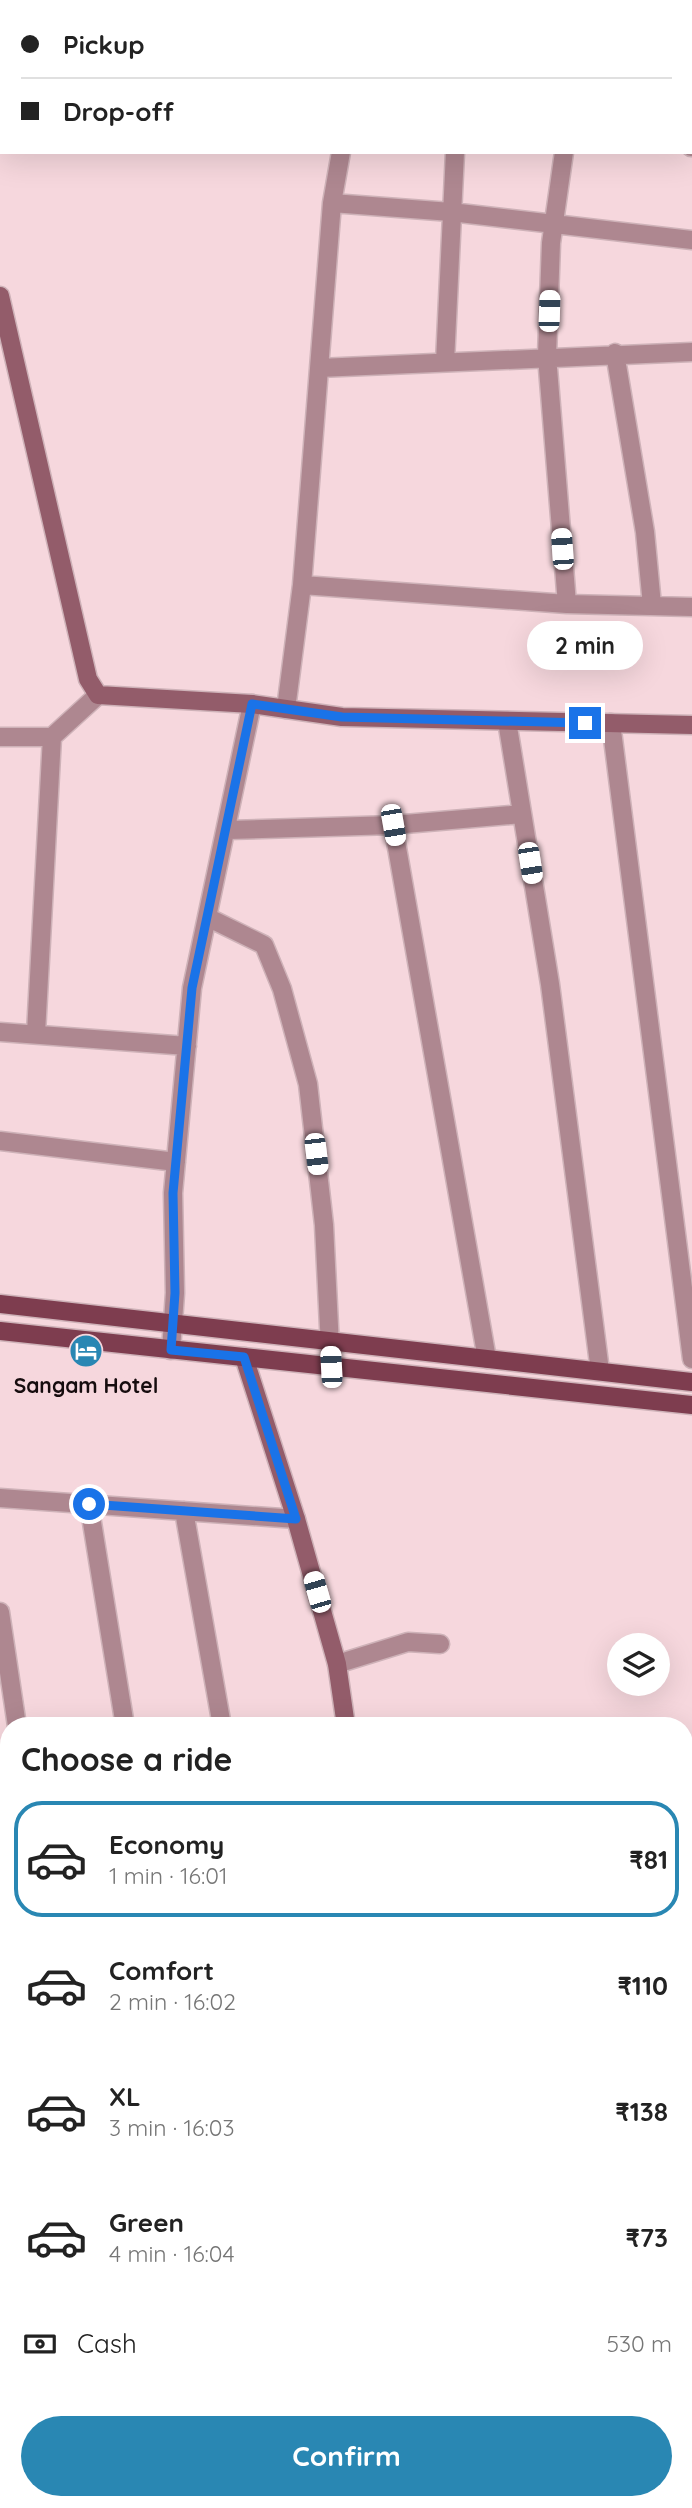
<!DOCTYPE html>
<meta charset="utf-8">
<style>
body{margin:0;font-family:Quicksand,sans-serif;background:#f2f2f2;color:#222;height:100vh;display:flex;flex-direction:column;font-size:26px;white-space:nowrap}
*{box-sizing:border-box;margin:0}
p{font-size:23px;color:#767676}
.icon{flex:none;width:38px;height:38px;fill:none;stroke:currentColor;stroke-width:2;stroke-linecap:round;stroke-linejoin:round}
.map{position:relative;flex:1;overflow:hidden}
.panel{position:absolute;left:0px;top:1717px;width:693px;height:793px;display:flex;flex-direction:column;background:#fff;border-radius:28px 28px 0 0;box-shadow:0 7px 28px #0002}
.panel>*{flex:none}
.guide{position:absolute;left:0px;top:0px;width:693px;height:154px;box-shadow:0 7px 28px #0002;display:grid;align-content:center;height:154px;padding:0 21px;background:#fff}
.buttons{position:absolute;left:607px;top:1633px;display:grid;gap:14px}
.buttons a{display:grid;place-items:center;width:63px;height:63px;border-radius:50%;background:#fff;box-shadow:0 7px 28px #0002;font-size:35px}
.end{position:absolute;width:32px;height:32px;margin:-16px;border:9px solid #1a73e8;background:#fff;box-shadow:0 0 0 4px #fff}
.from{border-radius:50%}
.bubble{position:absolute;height:49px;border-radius:24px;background:#fff;box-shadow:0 7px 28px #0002;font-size:23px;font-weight:700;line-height:49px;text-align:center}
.car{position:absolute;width:21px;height:42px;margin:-21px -10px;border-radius:9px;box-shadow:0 0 5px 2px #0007;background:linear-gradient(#fff 24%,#345 0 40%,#fff 0 76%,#345 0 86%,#fff 0)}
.guide b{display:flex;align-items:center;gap:24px;height:66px;font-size:26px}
.guide b+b{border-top:2px solid #e0e0e0}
.guide i{width:18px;height:18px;background:#222}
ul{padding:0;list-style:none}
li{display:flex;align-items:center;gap:21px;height:116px;margin:0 14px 10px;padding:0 7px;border:4px solid transparent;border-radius:28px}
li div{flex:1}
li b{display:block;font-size:26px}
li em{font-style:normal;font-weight:700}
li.selected{border-color:#2987b3}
li>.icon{width:63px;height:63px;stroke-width:1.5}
h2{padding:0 21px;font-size:32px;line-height:84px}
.pay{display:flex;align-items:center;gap:18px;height:77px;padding:0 21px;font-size:26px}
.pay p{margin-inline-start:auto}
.action{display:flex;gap:14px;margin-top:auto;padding:14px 21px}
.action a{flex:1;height:80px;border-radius:42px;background:#2987b3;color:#fff;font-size:28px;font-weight:700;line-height:80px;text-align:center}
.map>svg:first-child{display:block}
</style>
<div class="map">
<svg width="692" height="2508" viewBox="0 0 692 2508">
<rect width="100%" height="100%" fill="#f6d7dd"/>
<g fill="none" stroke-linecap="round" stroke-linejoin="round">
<defs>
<path id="street" d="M362,2V0
M578,2V0
M691,49H692
M691,147H692
M564,152L551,243L547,356L567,604
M332,203L341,152
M692,240L451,212L332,203L302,585L567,604L692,607
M615,353L645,532L652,605
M445,362L455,152
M319,368L692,352
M286,709L302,585
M507,721L550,984L600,1371
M611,723L692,1359
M0,737H52L98,695
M393,825L487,1359
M228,830L393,825L522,814
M209,918L264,945L282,989L308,1084L324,1225L331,1367
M0,1032L187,1046
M36,1033L52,737
M0,1141L176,1162
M171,1350L175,1293L173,1193L192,988L252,704
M0,1498L296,1519
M89,1504L125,1726
M184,1511L222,1726
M0,1612L17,1726
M337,1664L408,1642L440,1644
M0,2072L9,2071
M0,2165L9,2164
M0,2269L9,2267"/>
<path id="secondary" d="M0,296L88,679L98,695L252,704L342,717L692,725
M244,1357L296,1519L337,1664L346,1726
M312,2501V2508"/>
<path id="primary" d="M0,1304L692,1382
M0,1331L692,1405"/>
</defs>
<use href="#street" stroke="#ceb2b8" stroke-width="21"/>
<use href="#secondary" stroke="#ceb2b8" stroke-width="21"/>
<use href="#primary" stroke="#ceb2b8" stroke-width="21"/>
<use href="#street" stroke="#ae8790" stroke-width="18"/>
<use href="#secondary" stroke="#935c6a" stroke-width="18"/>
<use href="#primary" stroke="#7e3d4f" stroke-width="18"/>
</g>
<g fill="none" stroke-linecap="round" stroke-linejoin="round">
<path stroke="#1a73e8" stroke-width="9" d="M89,1504L296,1519L244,1357L171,1350L175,1293L173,1193L192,988L252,704L342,717L585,723"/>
</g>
<defs>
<symbol id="hotel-disc" viewBox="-11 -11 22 22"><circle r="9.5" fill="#2987b3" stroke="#f6d7dd"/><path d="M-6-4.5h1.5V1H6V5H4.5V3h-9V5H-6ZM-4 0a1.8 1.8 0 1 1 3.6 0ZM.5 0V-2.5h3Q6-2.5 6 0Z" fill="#fff"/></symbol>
</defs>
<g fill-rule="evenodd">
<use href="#hotel-disc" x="67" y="1332" width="38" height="38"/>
</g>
<g text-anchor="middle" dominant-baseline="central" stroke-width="7" stroke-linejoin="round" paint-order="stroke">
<g font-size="21" font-weight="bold" fill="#160c0e" stroke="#f6d7dd">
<text x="86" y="1385">Sangam Hotel</text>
</g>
</g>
</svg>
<div class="buttons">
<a><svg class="icon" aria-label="layers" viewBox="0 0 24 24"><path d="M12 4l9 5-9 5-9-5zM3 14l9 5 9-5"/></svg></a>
</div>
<i class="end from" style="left:89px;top:1504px"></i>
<i class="end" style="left:585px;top:723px"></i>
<div class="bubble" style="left:527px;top:621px;width:116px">2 min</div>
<i class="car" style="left:549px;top:311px;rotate:2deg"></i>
<i class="car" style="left:562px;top:549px;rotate:356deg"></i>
<i class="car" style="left:393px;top:825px;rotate:170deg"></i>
<i class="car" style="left:530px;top:863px;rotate:171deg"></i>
<i class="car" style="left:316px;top:1154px;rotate:173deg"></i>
<i class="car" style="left:331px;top:1367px;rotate:357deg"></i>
<i class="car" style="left:317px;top:1592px;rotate:344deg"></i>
<div class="guide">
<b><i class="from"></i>Pickup</b>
<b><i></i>Drop-off</b>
</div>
<section class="panel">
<h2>Choose a ride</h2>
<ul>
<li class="selected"><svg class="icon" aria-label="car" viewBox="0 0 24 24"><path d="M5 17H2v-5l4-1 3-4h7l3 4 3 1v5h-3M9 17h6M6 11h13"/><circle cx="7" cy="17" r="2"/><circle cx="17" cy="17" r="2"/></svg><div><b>Economy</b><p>1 min · 16:01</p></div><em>₹81</em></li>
<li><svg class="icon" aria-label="car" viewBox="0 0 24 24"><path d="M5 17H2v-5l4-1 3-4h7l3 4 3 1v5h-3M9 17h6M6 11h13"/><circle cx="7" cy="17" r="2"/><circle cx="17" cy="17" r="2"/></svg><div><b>Comfort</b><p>2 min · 16:02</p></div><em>₹110</em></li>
<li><svg class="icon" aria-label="car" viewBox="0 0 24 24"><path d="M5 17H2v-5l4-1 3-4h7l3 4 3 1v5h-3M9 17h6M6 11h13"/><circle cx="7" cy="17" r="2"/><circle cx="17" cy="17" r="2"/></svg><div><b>XL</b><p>3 min · 16:03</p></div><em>₹138</em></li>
<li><svg class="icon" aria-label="car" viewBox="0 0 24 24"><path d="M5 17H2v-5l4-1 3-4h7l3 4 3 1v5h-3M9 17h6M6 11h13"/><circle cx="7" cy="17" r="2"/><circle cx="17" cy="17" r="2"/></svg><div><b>Green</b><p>4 min · 16:04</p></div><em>₹73</em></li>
</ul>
<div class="pay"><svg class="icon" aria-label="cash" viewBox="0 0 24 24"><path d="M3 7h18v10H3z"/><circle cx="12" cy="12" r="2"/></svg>Cash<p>530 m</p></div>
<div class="action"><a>Confirm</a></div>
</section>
</div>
